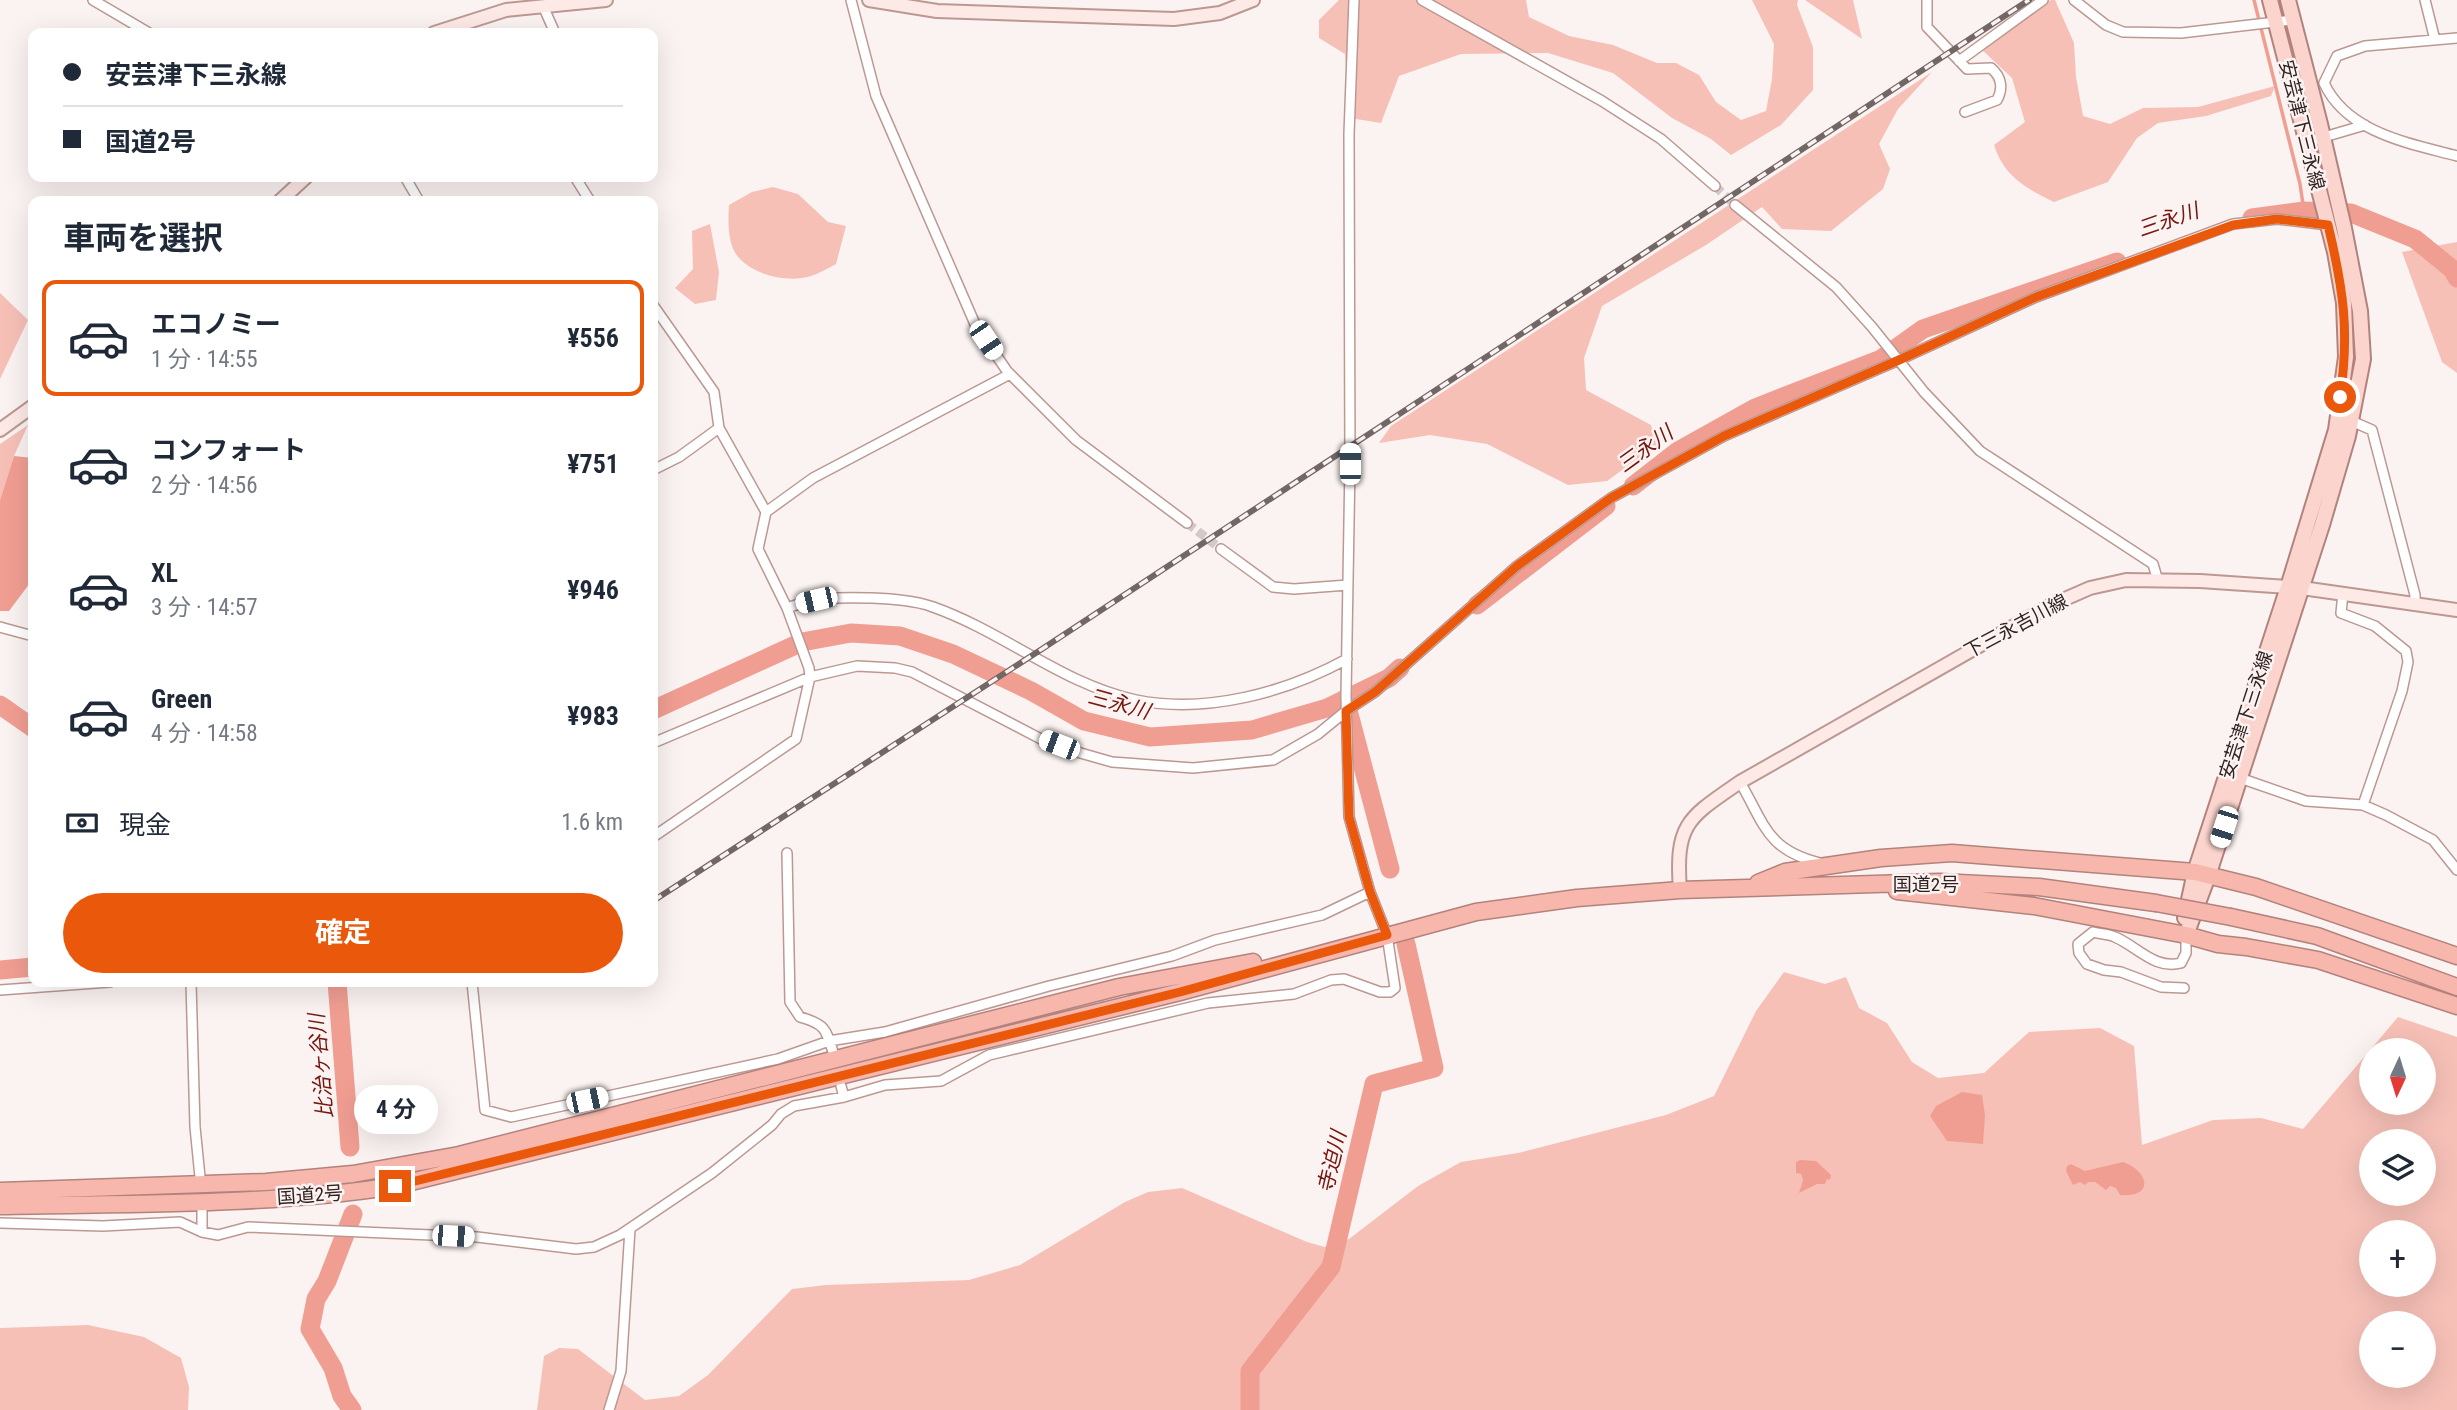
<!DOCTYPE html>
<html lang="ja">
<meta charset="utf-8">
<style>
body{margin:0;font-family:"Roboto Condensed","Noto Sans JP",sans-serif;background:#f2f2f3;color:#1f2937;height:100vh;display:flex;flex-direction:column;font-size:26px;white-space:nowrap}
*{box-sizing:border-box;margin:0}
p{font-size:23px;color:#747a83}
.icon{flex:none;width:38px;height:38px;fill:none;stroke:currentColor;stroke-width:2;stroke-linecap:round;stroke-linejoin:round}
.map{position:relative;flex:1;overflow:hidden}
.details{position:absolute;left:28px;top:196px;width:630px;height:791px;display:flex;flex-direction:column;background:#fff;border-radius:14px;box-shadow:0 7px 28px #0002}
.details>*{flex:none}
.hud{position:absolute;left:28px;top:28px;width:630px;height:154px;border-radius:14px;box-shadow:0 7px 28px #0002;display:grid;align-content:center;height:154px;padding:0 35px;background:#fff}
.needle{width:46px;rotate:184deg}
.controls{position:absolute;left:2359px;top:1038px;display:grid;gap:14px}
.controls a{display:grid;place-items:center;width:77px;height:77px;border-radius:50%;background:#fff;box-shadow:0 7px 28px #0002;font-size:35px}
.end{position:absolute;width:32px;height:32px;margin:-16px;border:9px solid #ea580c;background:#fff;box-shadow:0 0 0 4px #fff}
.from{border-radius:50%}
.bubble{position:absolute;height:49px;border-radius:24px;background:#fff;box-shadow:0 7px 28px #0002;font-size:23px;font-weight:700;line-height:49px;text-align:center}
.car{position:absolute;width:21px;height:42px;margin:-21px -10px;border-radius:9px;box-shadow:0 0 5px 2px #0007;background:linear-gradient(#fff 24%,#345 0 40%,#fff 0 76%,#345 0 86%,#fff 0)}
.hud b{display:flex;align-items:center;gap:24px;height:66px;font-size:26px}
.hud b+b{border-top:2px solid #e0e1e3}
.hud i{width:18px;height:18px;background:#1f2937}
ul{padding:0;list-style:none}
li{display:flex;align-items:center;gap:21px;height:116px;margin:0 14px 10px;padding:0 21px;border:4px solid transparent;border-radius:14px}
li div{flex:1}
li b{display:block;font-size:26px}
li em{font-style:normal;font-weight:700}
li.active{border-color:#ea580c}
li>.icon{width:63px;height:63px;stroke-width:1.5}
h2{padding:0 35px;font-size:32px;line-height:84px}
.pay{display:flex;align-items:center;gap:18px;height:77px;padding:0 35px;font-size:26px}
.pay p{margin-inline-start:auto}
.action{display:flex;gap:14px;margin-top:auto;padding:14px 35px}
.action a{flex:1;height:80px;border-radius:42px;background:#ea580c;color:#fff;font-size:28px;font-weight:700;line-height:80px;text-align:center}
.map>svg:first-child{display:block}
</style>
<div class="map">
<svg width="2457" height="1410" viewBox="0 0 2457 1410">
<rect width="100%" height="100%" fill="#fbf3f2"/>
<path fill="#f6c0b7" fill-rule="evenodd" d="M1339,0H1526L1529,17L1569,36L1613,45L1657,63H1676L1699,75L1716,102L1741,120L1766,111L1772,79L1774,44L1752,0H1798L1797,5L1813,47V90L1781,125L1731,155L1711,139L1672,118L1613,73L1548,53L1461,54L1399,76L1381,123L1350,118L1345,54L1319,38V20Z
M1805,0H1853L1862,39Z
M2051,0H2055L2074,43L2076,77L2083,116L2110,124L2143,108L2198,107L2275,86L2271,96L2206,116L2158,123L2137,138L2108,182L2054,202C2025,188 2004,176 1994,145L2025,122L2012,78L1980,48Z
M1932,72L1898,109L1879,144L1890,169L1883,189L1831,231L1782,229L1762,207L1706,245L1602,306L1584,358L1586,390L1651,425L1657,445L1607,481L1568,485L1487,444L1430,435L1379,443L1391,426Z
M773,187L798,194L828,222L846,226L836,264C828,268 820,273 811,276C788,283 756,276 739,258C727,245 728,221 729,205L752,192Z
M710,224L719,272L716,300L695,304L675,288L693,269L692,231Z
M2457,242V373L2442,362L2402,252Z
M0,293L28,320L0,379Z
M28,425L14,456L0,500V444Z
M1784,972L1825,984L1846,977L1859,1008L1887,1023L1912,1062L1938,1078L1984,1073L2029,1032L2100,1028L2134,1046L2142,1145L2213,1120L2261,1118L2303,1129L2398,1017L2457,1037V1410H537L544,1356L559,1348L578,1349L645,1400L679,1396L708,1375L792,1289L826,1285L969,1280L1020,1265L1125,1202L1148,1192L1182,1188L1307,1242L1325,1247L1349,1239L1418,1186L1461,1162L1518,1153L1666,1115L1714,1096L1756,1011ZM2371,1050H2424V1102H2371ZM2371,1141H2424V1194H2371ZM2371,1232H2424V1284H2371ZM2371,1323H2424V1376H2371Z
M88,1325L144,1337L181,1358L189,1387L188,1410H0V1328Z"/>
<path fill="#f19e92" d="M14,456L33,458V579L9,611H0V500Z
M1962,1092L1982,1095L1985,1115L1983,1144L1947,1141L1930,1116L1936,1106Z
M1800,1160L1816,1161L1831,1175L1830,1180L1827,1179L1825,1184H1817L1799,1193L1803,1180L1801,1174L1796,1173V1162Z
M2123,1162C2149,1171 2155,1198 2120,1195L2116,1188L2110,1186L2106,1190L2095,1182H2088L2085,1185L2080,1182L2073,1185L2066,1171L2067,1166L2071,1164L2085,1171Z"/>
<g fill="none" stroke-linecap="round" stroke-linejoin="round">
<path stroke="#f19e92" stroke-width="3.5" d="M2254,0L2300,184L2304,211"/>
<path stroke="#f19e92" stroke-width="19" d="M2252,218L2304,211L2351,213L2415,239L2452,269L2457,278
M1633,486L1678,451L1755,408L1881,359L1923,329L2117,262
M1477,605L1606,506
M1345,699L1390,869
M0,705L33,728
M653,710L802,642L851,633L900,636L953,654L1031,691L1084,721L1150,737L1252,730L1327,708L1389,678L1400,668
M0,970L33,967
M337,982L350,1147
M352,1410L342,1396L333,1368L310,1329L316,1299L327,1281L353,1214
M1250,1410V1371L1331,1267L1374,1084L1434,1068L1406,944"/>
<path stroke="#d3c9c8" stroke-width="9" stroke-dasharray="9 4.5" stroke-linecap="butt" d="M1715,186L1735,205
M1187,523L1221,549"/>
<defs>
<path id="street" d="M93,0L149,33
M851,0L876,96L975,324L1007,371L1076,440L1187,523
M1422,0L1602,101L1661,139L1715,186
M1927,0V27L1967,69L1991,68C2002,77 2003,89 1997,100L1965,112
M2074,0L2106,25L2123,32L2181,33L2292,20
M2425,0L2435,40
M543,6L555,33
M2457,38L2365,46L2337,56L2324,83C2347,133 2409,143 2457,156
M1959,61L2043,0
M2307,142L2365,125
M405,177L419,201
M575,177L590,201
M1735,205L1836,287L1872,327L1924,392L1980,451L2153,564L2158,581
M653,305L714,392L719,428L766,512L758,549L787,608L809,668L810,677L796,739L653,837
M2349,420L2372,430L2415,595V604
M653,470L679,457L719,428
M766,512L813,478L1010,374
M1221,549L1273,587L1294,589L1348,585
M2343,593L2341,613L2375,626L2406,651L2408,662L2402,691L2363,805
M787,608C816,597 839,597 870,598C890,599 914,600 933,607C1004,632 1062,684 1136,700C1206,714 1285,693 1347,659
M0,627L33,636
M653,743L810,677L857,666L895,668L912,672L1041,739L1077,752L1112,762L1193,768L1273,760L1318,734L1346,711L1375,692L1517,566L1611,498L1724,436L1899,360L2036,297L2233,224L2277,219L2328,225
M2237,777L2306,801L2363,805L2386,815L2433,840L2457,870
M1740,782C1765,825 1767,850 1820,863
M787,853L790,1002L800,1017C825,1024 826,1029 833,1052
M191,982L195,1127L201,1187
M472,982L485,1110L511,1117L778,1059L829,1041L885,1032L1049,986L1172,956L1215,940L1322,915L1370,892
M2184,988L2161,987L2121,972L2104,970L2087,964L2079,953L2078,944L2093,932C2100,934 2109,934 2115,937C2138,947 2155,970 2181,963L2186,953V935
M0,990L110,982
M841,1086L844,1097
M202,1201V1232L218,1235L248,1227L477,1237L576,1249L594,1247L620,1235L712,1173L772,1125L781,1114L794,1106L844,1097L885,1085L941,1081L989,1055L1208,1003L1294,994L1331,980L1344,979L1380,992H1390L1395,988L1387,935L1370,892L1349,817L1346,696L1350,464L1349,134L1354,0
M0,1223L103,1226L180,1222L202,1232
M609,1410L621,1371L630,1229"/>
<path id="secondary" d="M869,0L937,11L1174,19L1220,13L1253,0
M434,33L506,10L606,0
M280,201L306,177
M0,430L33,406
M1680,890C1675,823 1688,818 1740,782L2051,605L2090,588L2126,580L2200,581L2302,588L2457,610"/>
<path id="primary" d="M2185,918L2195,872L2288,587L2336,430L2346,357L2344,303L2335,252L2270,0
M2186,935L2208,876L2322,525L2348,436L2363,359L2360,311L2344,228L2320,124L2288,0"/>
<path id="highway" d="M1758,883L1785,872L1881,858L1952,853L2195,872L2256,887L2457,956
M1897,891L2034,906L2186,935L2218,944L2246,947L2318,960L2457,1006
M2231,917L2317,936L2457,987
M0,1191L266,1182L353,1174L459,1155L1119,987L1253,962
M0,1206C131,1203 265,1206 395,1186L1180,992L1476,912L1577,898L1680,890L1939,882L2039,887L2156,903"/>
</defs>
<use href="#street" stroke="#bc9892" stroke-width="12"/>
<use href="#secondary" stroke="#bc9892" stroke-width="16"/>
<use href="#primary" stroke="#b2837c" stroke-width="18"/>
<use href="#highway" stroke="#b2837c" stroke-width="19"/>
<use href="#street" stroke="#fff" stroke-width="9"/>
<use href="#secondary" stroke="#fde9e6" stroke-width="12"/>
<use href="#primary" stroke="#fbd4ce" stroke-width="14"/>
<use href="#highway" stroke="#f8b7ad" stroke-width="16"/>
<defs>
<path id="rail" d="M653,901L1042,649L2029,0"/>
</defs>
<use href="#rail" stroke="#736766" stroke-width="6"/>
<use href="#rail" stroke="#fbf3f2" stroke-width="3.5" stroke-dasharray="10" stroke-linecap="butt"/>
<defs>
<path id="highway-bridge" d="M2156,903L2231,917"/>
</defs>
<use href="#highway-bridge" stroke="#b2837c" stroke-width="19" stroke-linecap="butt"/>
<use href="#highway-bridge" stroke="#f8b7ad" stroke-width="16"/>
</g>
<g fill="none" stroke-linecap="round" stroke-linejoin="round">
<path stroke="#ea580c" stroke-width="9" d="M395,1186L1180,992L1387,935L1370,892L1349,817L1346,711L1375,692L1517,566L1611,498L1724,436L1899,360L2036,297L2233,225L2277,219L2328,225C2343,288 2350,331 2340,397"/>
</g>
<g text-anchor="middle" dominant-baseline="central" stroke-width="5" stroke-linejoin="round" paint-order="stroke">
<g font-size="19" fill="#312321" stroke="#fbf3f2">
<text transform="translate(2302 125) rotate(76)">安芸津下三永線</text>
<text transform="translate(2016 626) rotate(-28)">下三永吉川線</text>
<text transform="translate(2246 715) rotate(-72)">安芸津下三永線</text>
<text x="1926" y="884">国道2号</text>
<text transform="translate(310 1195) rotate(-4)">国道2号</text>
</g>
<g font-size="21" font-style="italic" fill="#75160f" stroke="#fbf3f2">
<text transform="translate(2168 220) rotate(-19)">三永川</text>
<text transform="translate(1645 449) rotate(-36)">三永川</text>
<text transform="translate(1119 704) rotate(15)">三永川</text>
<text transform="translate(321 1066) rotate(-95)">比治ヶ谷川</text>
<text transform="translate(1332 1162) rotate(-77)">寺迫川</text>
</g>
</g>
</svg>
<div class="controls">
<a><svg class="needle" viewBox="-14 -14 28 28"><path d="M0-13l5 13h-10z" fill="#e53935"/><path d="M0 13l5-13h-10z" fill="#747a83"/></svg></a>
<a><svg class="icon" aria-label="layers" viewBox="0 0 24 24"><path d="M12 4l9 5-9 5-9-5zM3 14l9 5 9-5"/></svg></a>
<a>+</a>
<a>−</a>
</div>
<i class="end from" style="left:2340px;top:397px"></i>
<i class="end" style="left:395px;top:1186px"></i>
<div class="bubble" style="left:354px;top:1085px;width:84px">4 分</div>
<i class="car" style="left:986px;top:340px;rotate:146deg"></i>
<i class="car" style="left:1350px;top:464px;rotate:0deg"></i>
<i class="car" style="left:816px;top:600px;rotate:257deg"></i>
<i class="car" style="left:1059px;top:745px;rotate:291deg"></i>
<i class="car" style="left:2224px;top:827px;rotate:198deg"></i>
<i class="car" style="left:587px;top:1100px;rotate:78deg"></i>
<i class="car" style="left:453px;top:1236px;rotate:93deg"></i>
<div class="hud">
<b><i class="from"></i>安芸津下三永線</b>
<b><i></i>国道2号</b>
</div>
<section class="details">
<h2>車両を選択</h2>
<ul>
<li class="active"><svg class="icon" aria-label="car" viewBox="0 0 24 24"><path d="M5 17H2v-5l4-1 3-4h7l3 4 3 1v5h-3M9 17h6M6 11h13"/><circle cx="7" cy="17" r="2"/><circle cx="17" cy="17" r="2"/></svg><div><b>エコノミー</b><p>1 分 · 14:55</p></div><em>¥556</em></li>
<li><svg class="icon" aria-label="car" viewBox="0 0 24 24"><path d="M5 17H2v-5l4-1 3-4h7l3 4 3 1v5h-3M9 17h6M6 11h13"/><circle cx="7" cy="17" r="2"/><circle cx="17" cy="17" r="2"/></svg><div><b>コンフォート</b><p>2 分 · 14:56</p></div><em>¥751</em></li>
<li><svg class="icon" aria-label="car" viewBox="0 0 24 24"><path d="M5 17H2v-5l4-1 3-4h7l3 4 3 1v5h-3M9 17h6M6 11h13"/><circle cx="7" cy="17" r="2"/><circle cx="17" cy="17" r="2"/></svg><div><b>XL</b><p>3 分 · 14:57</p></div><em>¥946</em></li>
<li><svg class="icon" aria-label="car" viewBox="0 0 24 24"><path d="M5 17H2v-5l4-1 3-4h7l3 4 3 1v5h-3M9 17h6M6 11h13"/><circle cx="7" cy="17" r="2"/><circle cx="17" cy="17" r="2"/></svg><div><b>Green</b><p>4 分 · 14:58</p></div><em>¥983</em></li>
</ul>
<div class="pay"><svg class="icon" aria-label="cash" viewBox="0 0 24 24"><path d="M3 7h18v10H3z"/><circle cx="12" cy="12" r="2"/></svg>現金<p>1.6 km</p></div>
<div class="action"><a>確定</a></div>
</section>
</div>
